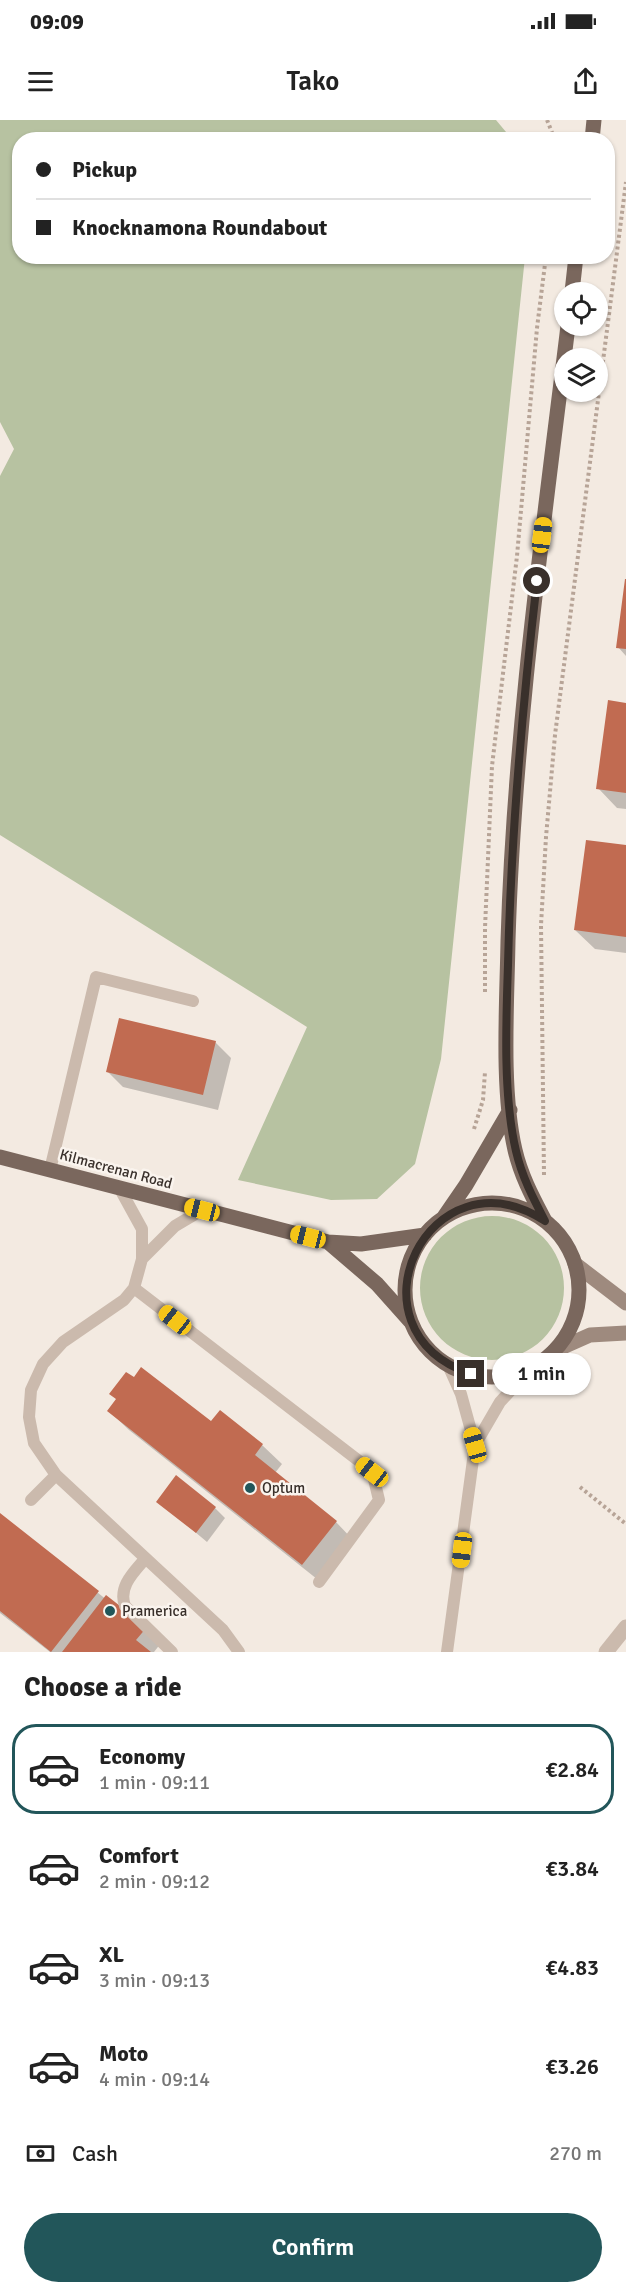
<!DOCTYPE html>
<meta charset="utf-8">
<style>
body{margin:0;font-family:Signika,sans-serif;background:#f6f6f6;color:#222;height:100vh;display:flex;flex-direction:column;font-size:22px;white-space:nowrap}
*{box-sizing:border-box;margin:0}
p{font-size:20px;color:#767676}
.icon{flex:none;width:33px;height:33px;fill:none;stroke:currentColor;stroke-width:2;stroke-linecap:round;stroke-linejoin:round}
.map{position:relative;height:1532px;overflow:hidden}
.details{display:flex;flex-direction:column;background:#fff;flex:1}
.details>*{flex:none}
.banner{position:absolute;left:12px;top:12px;width:603px;height:132px;border-radius:24px;box-shadow:0 2px 4px #0004;display:grid;align-content:center;height:132px;padding:0 24px;background:#fff}
.controls{position:absolute;left:554px;top:162px;display:grid;gap:12px}
.controls a{display:grid;place-items:center;width:54px;height:54px;border-radius:50%;background:#fff;box-shadow:0 2px 4px #0004;font-size:30px}
.end{position:absolute;width:27px;height:27px;margin:-14px;border:8px solid #39302b;background:#fff;box-shadow:0 0 0 3px #fff}
.from{border-radius:50%}
.bubble{position:absolute;height:42px;border-radius:21px;background:#fff;box-shadow:0 2px 4px #0004;font-size:20px;font-weight:600;line-height:42px;text-align:center}
.car{position:absolute;width:18px;height:36px;margin:-18px -9px;border-radius:8px;box-shadow:0 0 4px 2px #0007;background:linear-gradient(#f5c518 24%,#345 0 40%,#f5c518 0 76%,#345 0 86%,#f5c518 0)}
.banner b{display:flex;align-items:center;gap:21px;height:57px;font-size:22px}
.banner b+b{border-top:2px solid #e0e0e0}
.banner i{width:15px;height:15px;background:#222}
ul{padding:0;list-style:none}
li{display:flex;align-items:center;gap:18px;height:90px;margin:0 12px 9px;padding:0 12px;border:3px solid transparent;border-radius:24px}
li div{flex:1}
li b{display:block;font-size:22px}
li em{font-style:normal;font-weight:600}
li.current{border-color:#22565a}
li>.icon{width:54px;height:54px;stroke-width:1.5}
h2{padding:0 24px;font-size:27px;line-height:72px}
.pay{display:flex;align-items:center;gap:15px;height:66px;padding:0 24px;font-size:22px}
.pay p{margin-inline-start:auto}
.primary-button{display:flex;gap:12px;margin-top:auto;padding:12px 24px}
.primary-button a{flex:1;height:69px;border-radius:36px;background:#22565a;color:#fff;font-size:24px;font-weight:600;line-height:69px;text-align:center}
.status{display:flex;justify-content:space-between;align-items:center;height:42px;padding:0 30px;background:#fff;direction:ltr}
.status svg{height:16px;fill:currentColor}
header{display:flex;justify-content:space-between;align-items:center;height:78px;padding:0 24px;background:#fff;font-size:27px;font-weight:600}
.map>svg:first-child{display:block}
</style>
<div class="status"><b>09:09</b><svg viewBox="0 0 49 12"><path d="M0 12V9h3v3zM5 12V6h3v6zM10 12V3h3v9zM15 12V0h3v12zM26 1h20v11H26zM47 4h2v5h-2z"/></svg></div>
<header><svg class="icon" aria-label="menu" viewBox="0 0 24 24"><path d="M4 6h16M4 12h16M4 18h16"/></svg>Tako<svg class="icon" aria-label="share" viewBox="0 0 24 24"><path d="M12 15V3M7 8l5-5 5 5M5 13v7h14v-7"/></svg></header>
<div class="map">
<svg width="626" height="1532" viewBox="0 0 626 1532">
<rect width="100%" height="100%" fill="#f3eae1"/>
<path fill="#b7c2a1" d="M0,0H496L512,19L20,20V136L525,137L441,939L415,1044L377,1079L331,1080L238,1060L307,907L0,715V356L14,329L0,302Z
M420 1168a72 72 0 1 1 144 0a72 72 0 1 1-144 0Z"/>
<path fill="#0003" d="M626,460V536L618,527Z
M626,584V689L617,688L598,668Z
M626,727V833L595,829L575,810Z
M215,922L231,938L218,990L123,967L108,952Z
M109,1291L212,1303L262,1325L282,1344L275,1353L336,1402L355,1422L322,1463L129,1310Z
M158,1381L215,1388L225,1398L207,1422Z
M0,1395L161,1523L154,1532H50L0,1493Z"/>
<path fill="#c16b51" d="M625,459H626V529L616,528Z
M608,580L626,583V673L596,669Z
M586,720L626,725V817L574,810Z
M119,898L216,921L203,975L106,952Z
M141,1247L211,1301L220,1290L263,1324L255,1335L337,1401L302,1445L107,1291L116,1279L109,1274L126,1252L134,1257Z
M176,1355L216,1387L196,1413L156,1382Z
M0,1393L99,1471L51,1532L0,1491Z
M106,1475L147,1507L136,1520L151,1532H62Z"/>
<g fill="none" stroke-linecap="round" stroke-linejoin="round">
<path stroke="#b7a497" stroke-width="4" stroke-dasharray="3 3" stroke-linecap="butt" d="M547,0L555,20
M485,872V808L492,646L517,436L537,208L546,136
M474,1009L483,980L485,952
M544,1055L541,805L546,717L555,615L626,62
M580,1367L626,1404"/>
<path stroke="#cbbaad" stroke-width="12" d="M50,1050L96,857L193,881
M120,1069L142,1109V1139L134,1168L124,1180L63,1222L43,1244L31,1270L29,1297L34,1323L56,1355L223,1510L239,1532
M142,1139L175,1106L202,1090
M134,1168L372,1351L379,1380L319,1462
M475,1325L500,1282L533,1246
M31,1380L56,1355
M145,1439C133,1453 118,1467 125,1486L172,1532
M447,1532L475,1325L461,1274L448,1245"/>
<path stroke="#cbbaad" stroke-width="15" d="M606,1532L626,1507"/>
<path stroke="#9e8a7e" stroke-width="15" d="M575,1144L626,1183
M554,1231L590,1215L626,1213"/>
<path stroke="#7a675d" stroke-width="15" d="M592,20L594,0
M572,172L576,136
M0,1037L328,1122L361,1124L425,1115
M405 1170a87 87 0 1 1 174 0a87 87 0 1 1-174 0Z
M444,1097L466,1065L510,990
M545,1101C533,1078 521,1056 515,1030C501,970 507,884 508,821C514,615 543,410 568,206
M328,1122L377,1164L410,1201"/>
</g>
<g fill="none" stroke-linecap="round" stroke-linejoin="round">
<path stroke="#39302b" stroke-width="8" d="M471,1254C340,1209 430,1026 545,1101C533,1078 522,1057 516,1031C503,976 506,902 508,845C511,716 522,589 537,461"/>
</g>
<g fill="#22565a" stroke="#faf4ee" stroke-width="2">
<circle cx="250" cy="1368" r="6"/>
<circle cx="110" cy="1491" r="6"/>
</g>
<g text-anchor="middle" dominant-baseline="central" stroke-width="5" stroke-linejoin="round" paint-order="stroke">
<g font-size="15" fill="#39302b" stroke="#faf4ee">
<text transform="translate(116 1049) rotate(15)">Kilmacrenan Road</text>
</g>
<g font-size="15" fill="#39302b" stroke="#faf4ee" text-anchor="start">
<text x="262" y="1368">Optum</text>
<text x="122" y="1491">Pramerica</text>
</g>
</g>
</svg>
<div class="controls">
<a><svg class="icon" aria-label="locate" viewBox="0 0 24 24"><circle cx="12" cy="12" r="6"/><path d="M12 2v4M12 18v4M2 12h4M18 12h4"/></svg></a>
<a><svg class="icon" aria-label="layers" viewBox="0 0 24 24"><path d="M12 4l9 5-9 5-9-5zM3 14l9 5 9-5"/></svg></a>
</div>
<i class="end from" style="left:537px;top:461px"></i>
<i class="end" style="left:471px;top:1254px"></i>
<div class="bubble" style="left:492px;top:1233px;width:99px">1 min</div>
<i class="car" style="left:542px;top:415px;rotate:7deg"></i>
<i class="car" style="left:202px;top:1090px;rotate:284deg"></i>
<i class="car" style="left:308px;top:1117px;rotate:284deg"></i>
<i class="car" style="left:175px;top:1200px;rotate:308deg"></i>
<i class="car" style="left:475px;top:1325px;rotate:344deg"></i>
<i class="car" style="left:372px;top:1352px;rotate:308deg"></i>
<i class="car" style="left:462px;top:1430px;rotate:187deg"></i>
<div class="banner">
<b><i class="from"></i>Pickup</b>
<b><i></i>Knocknamona Roundabout</b>
</div>
</div>
<section class="details">
<h2>Choose a ride</h2>
<ul>
<li class="current"><svg class="icon" aria-label="car" viewBox="0 0 24 24"><path d="M5 17H2v-5l4-1 3-4h7l3 4 3 1v5h-3M9 17h6M6 11h13"/><circle cx="7" cy="17" r="2"/><circle cx="17" cy="17" r="2"/></svg><div><b>Economy</b><p>1 min · 09:11</p></div><em>€2.84</em></li>
<li><svg class="icon" aria-label="car" viewBox="0 0 24 24"><path d="M5 17H2v-5l4-1 3-4h7l3 4 3 1v5h-3M9 17h6M6 11h13"/><circle cx="7" cy="17" r="2"/><circle cx="17" cy="17" r="2"/></svg><div><b>Comfort</b><p>2 min · 09:12</p></div><em>€3.84</em></li>
<li><svg class="icon" aria-label="car" viewBox="0 0 24 24"><path d="M5 17H2v-5l4-1 3-4h7l3 4 3 1v5h-3M9 17h6M6 11h13"/><circle cx="7" cy="17" r="2"/><circle cx="17" cy="17" r="2"/></svg><div><b>XL</b><p>3 min · 09:13</p></div><em>€4.83</em></li>
<li><svg class="icon" aria-label="car" viewBox="0 0 24 24"><path d="M5 17H2v-5l4-1 3-4h7l3 4 3 1v5h-3M9 17h6M6 11h13"/><circle cx="7" cy="17" r="2"/><circle cx="17" cy="17" r="2"/></svg><div><b>Moto</b><p>4 min · 09:14</p></div><em>€3.26</em></li>
</ul>
<div class="pay"><svg class="icon" aria-label="cash" viewBox="0 0 24 24"><path d="M3 7h18v10H3z"/><circle cx="12" cy="12" r="2"/></svg>Cash<p>270 m</p></div>
<div class="primary-button"><a>Confirm</a></div>
</section>
